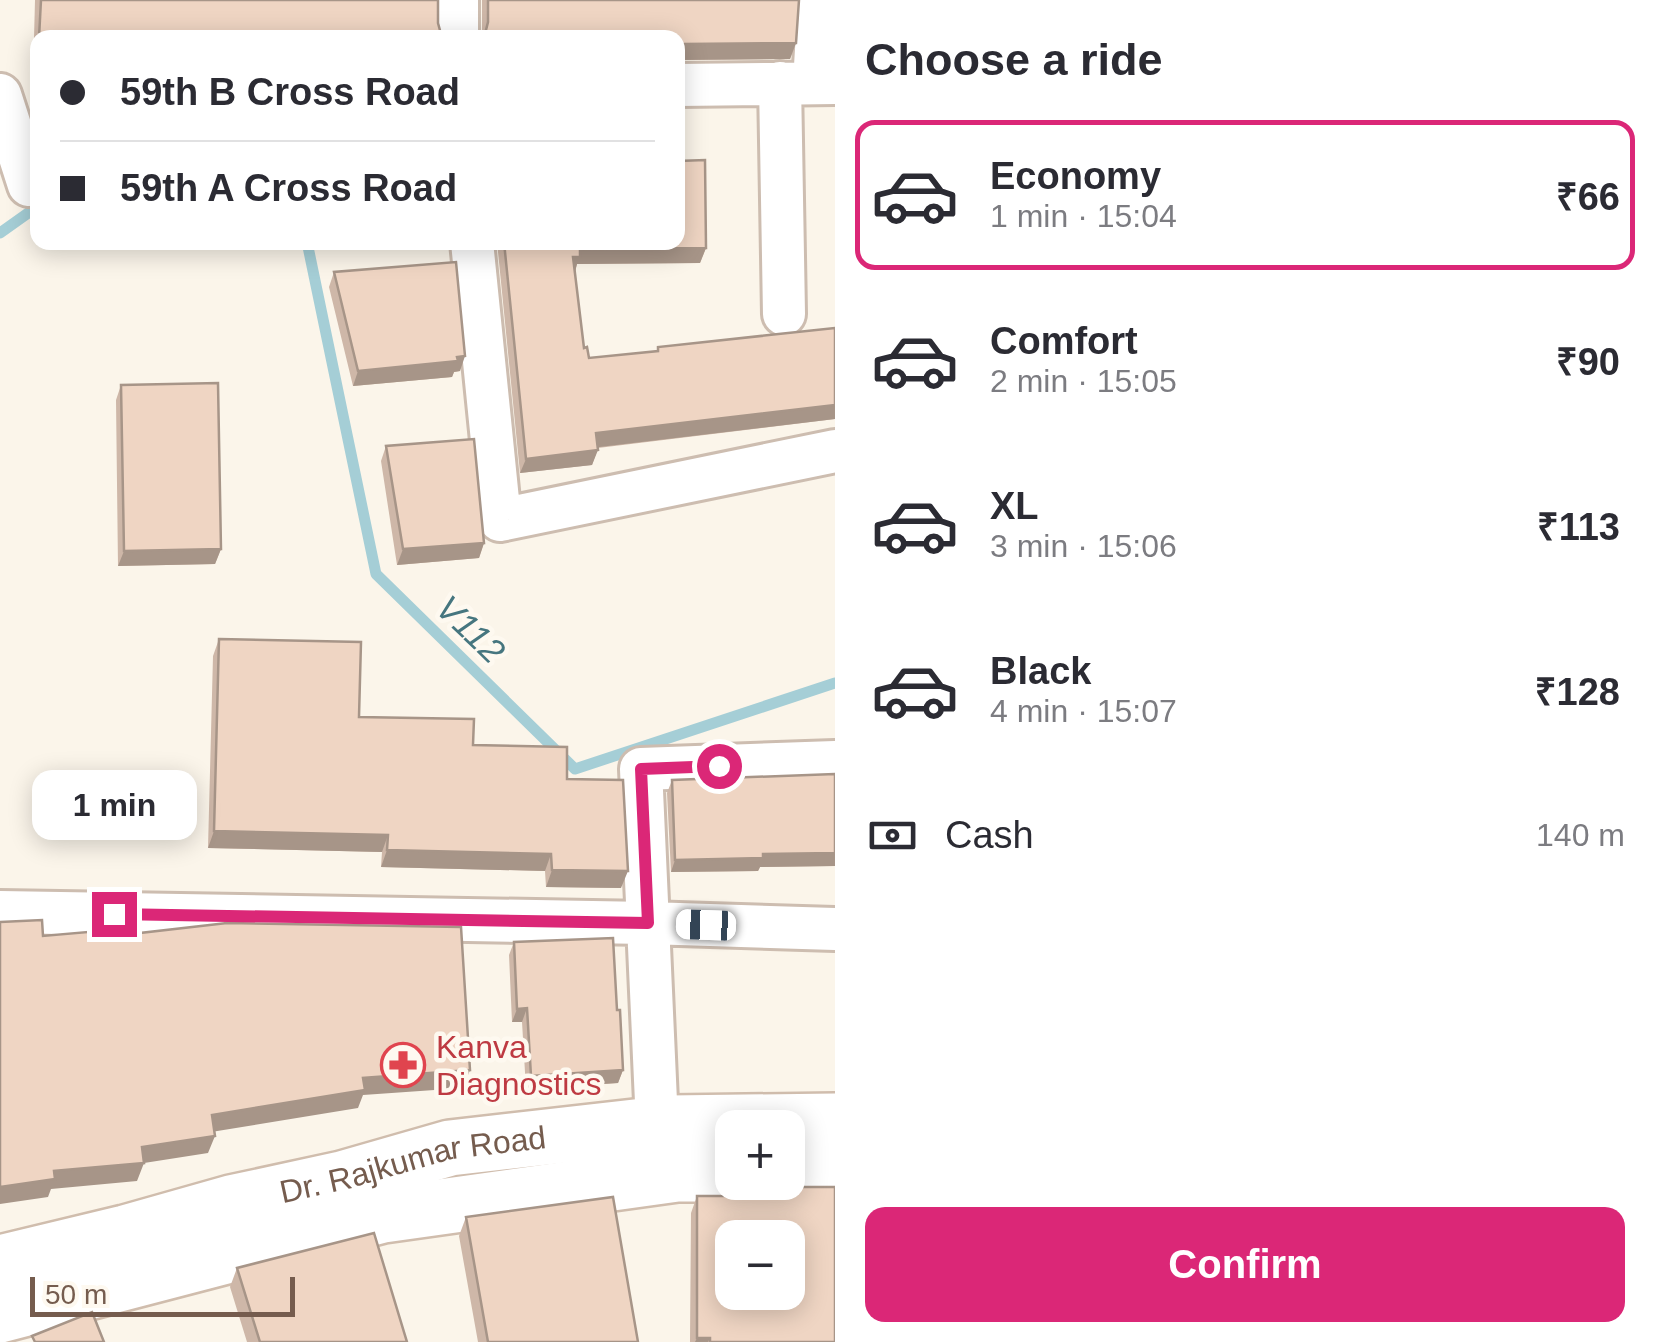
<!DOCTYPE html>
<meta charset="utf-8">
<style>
body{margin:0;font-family:Helvetica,sans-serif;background:#f7f7f7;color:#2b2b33;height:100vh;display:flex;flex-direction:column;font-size:38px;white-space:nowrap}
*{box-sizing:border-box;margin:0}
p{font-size:32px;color:#7c7c81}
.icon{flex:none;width:55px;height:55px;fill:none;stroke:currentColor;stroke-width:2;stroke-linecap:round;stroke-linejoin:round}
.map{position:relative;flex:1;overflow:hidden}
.sheet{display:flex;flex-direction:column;background:#fff;width:820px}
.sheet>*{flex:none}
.banner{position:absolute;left:30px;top:30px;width:655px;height:220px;border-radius:20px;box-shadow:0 5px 25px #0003;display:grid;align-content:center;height:220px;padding:0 30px;background:#fff}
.fabs{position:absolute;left:715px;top:1110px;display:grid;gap:20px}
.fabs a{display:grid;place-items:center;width:90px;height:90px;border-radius:20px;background:#fff;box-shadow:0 5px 25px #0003;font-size:50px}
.scale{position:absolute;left:30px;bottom:25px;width:265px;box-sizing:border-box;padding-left:10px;border:5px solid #755c4e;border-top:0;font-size:28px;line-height:35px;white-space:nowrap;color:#755c4e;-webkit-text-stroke:8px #fef9f0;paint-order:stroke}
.end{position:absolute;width:45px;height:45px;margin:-22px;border:12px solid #db2777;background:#fff;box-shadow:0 0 0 5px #fff}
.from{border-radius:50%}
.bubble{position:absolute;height:70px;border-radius:20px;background:#fff;box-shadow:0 5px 25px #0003;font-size:32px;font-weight:700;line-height:70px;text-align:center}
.car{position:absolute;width:30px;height:60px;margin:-30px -15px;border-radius:12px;box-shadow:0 0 8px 2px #0007;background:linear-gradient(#fff 24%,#345 0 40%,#fff 0 76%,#345 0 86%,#fff 0)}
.banner b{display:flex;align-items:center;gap:35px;height:95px;font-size:38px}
.banner b+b{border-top:2px solid #e1e1e2}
.banner i{width:25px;height:25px;background:#2b2b33}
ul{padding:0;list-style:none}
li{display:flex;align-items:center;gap:30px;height:150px;margin:0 20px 15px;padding:0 10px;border:5px solid transparent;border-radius:20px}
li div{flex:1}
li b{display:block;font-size:38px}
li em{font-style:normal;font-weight:700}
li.on{border-color:#db2777}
li>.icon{width:90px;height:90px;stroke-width:1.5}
h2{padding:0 30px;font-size:45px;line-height:120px}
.pay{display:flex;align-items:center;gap:25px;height:110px;padding:0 30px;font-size:38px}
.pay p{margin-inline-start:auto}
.action{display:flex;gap:20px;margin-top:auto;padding:20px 30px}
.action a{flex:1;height:115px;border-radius:20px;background:#db2777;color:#fff;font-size:40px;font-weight:700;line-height:115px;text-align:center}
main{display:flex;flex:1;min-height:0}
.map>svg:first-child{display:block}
</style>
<main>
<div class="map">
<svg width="835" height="1342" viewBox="0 0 835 1342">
<rect width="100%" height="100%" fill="#fbf5ea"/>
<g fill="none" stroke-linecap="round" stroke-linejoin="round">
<path stroke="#a5ced6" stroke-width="11" d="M0,233L38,206
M307,242L376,574L575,769L835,683"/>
<defs>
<path id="street" d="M457,38V0
M780,83L784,314
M814,83L819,0
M678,85L835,83
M0,95L29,185
M472,242L500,520L835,451
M0,912L648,923L835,929
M657,1124L641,769L835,762"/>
<g id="secondary">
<path d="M788,1173H835"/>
<path id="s1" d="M0,1263L125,1233L231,1203L342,1179L450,1148L670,1123L835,1121"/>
<path d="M0,1315L383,1215L677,1174H732"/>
</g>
</defs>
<use href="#street" stroke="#cdbdb0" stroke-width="48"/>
<use href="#secondary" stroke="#d0bdad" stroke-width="60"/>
<use href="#street" stroke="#fff" stroke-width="42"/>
<use href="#secondary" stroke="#fff" stroke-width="55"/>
</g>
<path fill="#ceb7a8" d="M35,0H438V23L441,34L444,38H38V78L33,77Z
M482,0H799L796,43L790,59L678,60L482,38Z
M497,242H678L706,248L700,263L577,264L575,271L584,348L589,358L657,351L658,347L835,419L598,448L592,465L520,473Z
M334,272L460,371L454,372L452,377L353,386L329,287Z
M121,385L221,549L215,564L118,566L116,400Z
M386,446L484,543L479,558L397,565L381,461Z
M219,639L359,717L473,745L567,779L621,888L546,887L545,871L381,867L382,852L208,848L213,656Z
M835,774V866L760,867L758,871L671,872L667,793L672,780Z
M514,942L617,1010L623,1070L618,1083L526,1089L522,1022H512L509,955Z
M782,1187L835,1342H690L691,1213L697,1196H778Z
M466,1217L638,1342H478L459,1236Z
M237,1268L407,1342H247L230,1287Z"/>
<path fill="#a79588" d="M796,43L790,59L678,60V46L683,44Z
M38,64V78L33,77Z
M706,248L700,263L577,264L575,272L573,257L580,249Z
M465,356L460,371L454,372L452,377L353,386L358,371Z
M835,405V419L591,448L596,433Z
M598,450L592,465L520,473L526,459Z
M484,543L479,558L397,565L403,549Z
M221,549L215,564L118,566L124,551Z
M214,831L388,835L382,852L208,848Z
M387,850L551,854L545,871L381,867Z
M835,853V866L760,867L758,871L671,872L675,860L763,854Z
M552,870L628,871L621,888L546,887Z
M527,1008L522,1022H512L517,1009Z
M470,1070L463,1088L363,1095L358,1108L205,1133L212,1115L363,1078Z
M623,1070L618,1083L526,1089L531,1076Z
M215,1136L208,1153L144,1163L137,1181L51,1189L48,1197L0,1204V1187L142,1147Z
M697,1338H710L708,1342H695Z"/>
<path fill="#efd5c3" stroke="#a79588" stroke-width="2.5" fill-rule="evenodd" d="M41,0H438V23L441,34L444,38H39Z
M488,0H799L796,43L683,44L678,46V38H482L485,34L488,22Z
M705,160L706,248L580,249V257H573L584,348L587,347L589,358L658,351V347L835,328V405L596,433L598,450L526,459L504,242H678V161Z
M456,262L465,356L457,357L458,361L358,371L334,272Z
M218,383L221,549L124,551L121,385Z
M474,439L484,543L403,549L386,446Z
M219,639L361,642L359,717L474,719L473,745L567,747V779L623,780L628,871L552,870L551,854L387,850L388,835L214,831Z
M835,774V853L763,854V858L675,860L672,780Z
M42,920L43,936L122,929V935L227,923L461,927L470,1070L363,1078L365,1090L212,1115L215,1136L142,1147L144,1163L54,1171L55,1179L0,1187V922Z
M613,938L617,1010H620L623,1070L531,1076L527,1008L517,1009L514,942Z
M782,1187H835V1342H710V1338H697V1196H782ZM732,1238H788V1292H732Z
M613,1197L638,1342H488L466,1217Z
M374,1233L407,1342H260L237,1268Z
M92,1312L104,1342H35L32,1336Z"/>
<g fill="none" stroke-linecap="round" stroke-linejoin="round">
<path stroke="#db2777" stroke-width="12" d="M114,914L648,923L641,769L719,766"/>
</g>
<defs>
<symbol id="pharmacy-ring" viewBox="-11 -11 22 22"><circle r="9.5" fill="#fef9f0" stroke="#e0444e" stroke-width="1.5"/><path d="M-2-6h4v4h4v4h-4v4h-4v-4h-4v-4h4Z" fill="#e0444e"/></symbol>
</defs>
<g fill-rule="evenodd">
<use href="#pharmacy-ring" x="378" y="1040" width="50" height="50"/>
</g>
<g text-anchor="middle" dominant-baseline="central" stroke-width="9" stroke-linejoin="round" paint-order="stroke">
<g font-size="32" fill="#be3a42" stroke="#fef9f0" text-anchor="start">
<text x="436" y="1047">Kanva<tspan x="436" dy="37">Diagnostics</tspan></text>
</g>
<g font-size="32" fill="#755c4e" stroke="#fef9f0">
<text stroke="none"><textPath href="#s1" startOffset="425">Dr. Rajkumar Road</textPath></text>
</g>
<g font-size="35" font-style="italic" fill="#46767f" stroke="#fef9f0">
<text transform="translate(471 629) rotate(44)">V112</text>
</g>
</g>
</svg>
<div class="fabs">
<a>+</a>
<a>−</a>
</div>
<div class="scale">50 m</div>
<i class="end from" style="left:719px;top:766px"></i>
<i class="end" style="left:114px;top:914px"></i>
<div class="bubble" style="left:32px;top:770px;width:165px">1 min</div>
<i class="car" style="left:706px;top:925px;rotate:272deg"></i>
<div class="banner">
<b><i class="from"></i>59th B Cross Road</b>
<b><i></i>59th A Cross Road</b>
</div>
</div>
<section class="sheet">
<h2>Choose a ride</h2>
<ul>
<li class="on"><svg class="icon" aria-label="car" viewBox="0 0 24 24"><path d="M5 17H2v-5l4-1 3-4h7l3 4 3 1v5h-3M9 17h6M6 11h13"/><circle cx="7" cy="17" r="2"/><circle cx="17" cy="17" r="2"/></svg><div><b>Economy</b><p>1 min · 15:04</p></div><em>₹66</em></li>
<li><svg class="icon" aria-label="car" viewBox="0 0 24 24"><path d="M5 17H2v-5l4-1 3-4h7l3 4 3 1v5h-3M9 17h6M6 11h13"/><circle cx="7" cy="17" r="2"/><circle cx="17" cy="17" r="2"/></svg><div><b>Comfort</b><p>2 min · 15:05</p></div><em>₹90</em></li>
<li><svg class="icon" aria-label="car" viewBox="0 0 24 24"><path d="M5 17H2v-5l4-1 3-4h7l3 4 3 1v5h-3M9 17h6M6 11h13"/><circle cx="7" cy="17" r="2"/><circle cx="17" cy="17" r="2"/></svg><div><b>XL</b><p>3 min · 15:06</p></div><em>₹113</em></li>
<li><svg class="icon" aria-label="car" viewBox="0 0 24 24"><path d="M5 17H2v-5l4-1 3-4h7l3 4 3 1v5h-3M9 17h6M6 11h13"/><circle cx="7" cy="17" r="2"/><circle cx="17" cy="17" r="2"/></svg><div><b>Black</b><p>4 min · 15:07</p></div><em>₹128</em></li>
</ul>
<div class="pay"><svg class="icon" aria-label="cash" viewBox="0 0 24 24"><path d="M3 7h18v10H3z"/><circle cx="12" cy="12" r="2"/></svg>Cash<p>140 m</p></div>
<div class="action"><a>Confirm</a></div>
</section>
</main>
